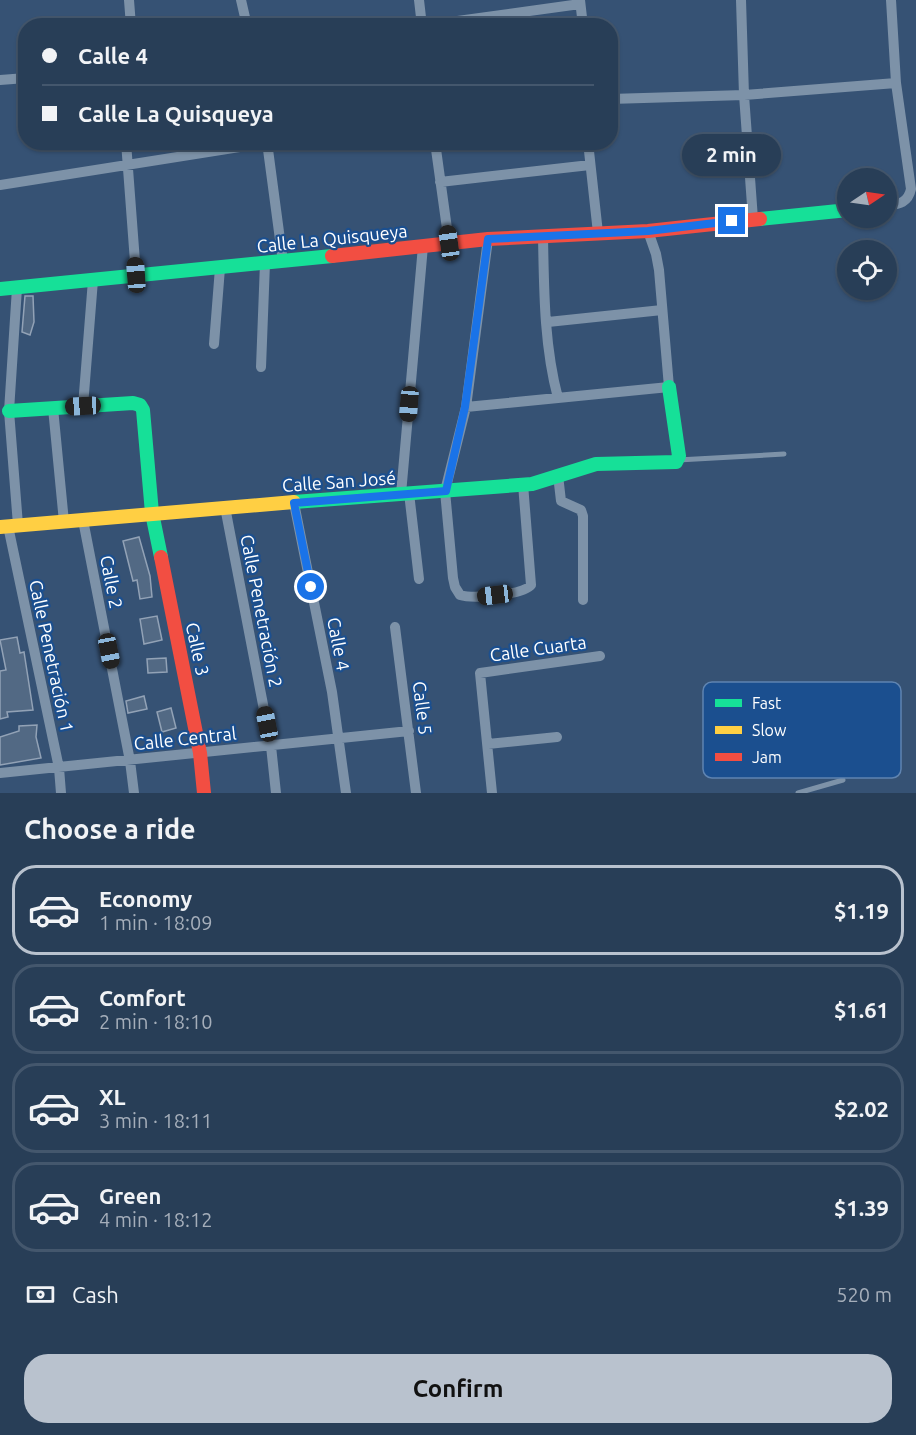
<!DOCTYPE html>
<meta charset="utf-8">
<style>
body{margin:0;font-family:Ubuntu,sans-serif;background:#344961;color:#f1f3f6;height:100vh;display:flex;flex-direction:column;font-size:22px;white-space:nowrap}
*{box-sizing:border-box;margin:0}
p{font-size:20px;color:#a5aeba}
.icon{flex:none;width:33px;height:33px;fill:none;stroke:currentColor;stroke-width:2;stroke-linecap:round;stroke-linejoin:round}
.map{position:relative;height:793px;overflow:hidden}
.drawer{display:flex;flex-direction:column;background:#283e57;flex:1}
.drawer>*{flex:none}
.banner{position:absolute;left:18px;top:18px;width:600px;height:132px;border-radius:24px;box-shadow:0 2px 4px #0004,0 0 0 2px #44576d;display:grid;align-content:center;height:132px;padding:0 24px;background:#283e57}
.needle{width:39px;rotate:77deg}
.fabs{position:absolute;left:837px;top:168px;display:grid;gap:12px}
.fabs a{display:grid;place-items:center;width:60px;height:60px;border-radius:50%;background:#283e57;box-shadow:0 2px 4px #0004,0 0 0 2px #44576d;font-size:30px}
.end{position:absolute;width:27px;height:27px;margin:-14px;border:8px solid #1a73e8;background:#fff;box-shadow:0 0 0 3px #fff}
.from{border-radius:50%}
.bubble{position:absolute;height:42px;border-radius:21px;background:#283e57;box-shadow:0 2px 4px #0004,0 0 0 2px #44576d;font-size:20px;font-weight:600;line-height:42px;text-align:center}
.car{position:absolute;width:18px;height:36px;margin:-18px -9px;border-radius:8px;box-shadow:0 0 4px 2px #0007;background:linear-gradient(#222 24%,#8ab4d8 0 40%,#222 0 76%,#8ab4d8 0 86%,#222 0)}
.banner b{display:flex;align-items:center;gap:21px;height:57px;font-size:22px}
.banner b+b{border-top:2px solid #44576d}
.banner i{width:15px;height:15px;background:#f1f3f6}
ul{padding:0;list-style:none}
li{display:flex;align-items:center;gap:18px;height:90px;margin:0 12px 9px;padding:0 12px;border:3px solid #44576d;border-radius:24px}
li div{flex:1}
li b{display:block;font-size:22px}
li em{font-style:normal;font-weight:600}
li.selected{border-color:#b9c2ce}
li>.icon{width:54px;height:54px;stroke-width:1.5}
h2{padding:0 24px;font-size:27px;line-height:72px}
.pay{display:flex;align-items:center;gap:15px;height:66px;padding:0 24px;font-size:22px}
.pay p{margin-inline-start:auto}
.button{display:flex;gap:12px;margin-top:auto;padding:12px 24px}
.button a{flex:1;height:69px;border-radius:24px;background:#b9c2ce;color:#111;font-size:24px;font-weight:600;line-height:69px;text-align:center}
.map>svg:first-child{display:block}
</style>
<div class="map">
<svg width="916" height="793" viewBox="0 0 916 793">
<rect width="100%" height="100%" fill="#365274"/>
<path fill="#526984" stroke="#92a2b6" stroke-width="1.5" d="M25,296H33L34,322L30,335L22,332Z
M139,537L150,576L152,597L140,599L137,580L133,581L123,541Z
M157,616L162,640L144,644L140,619Z
M17,637L20,653L24,652L33,710L7,712L8,717L0,719V671L6,670L0,640Z
M166,658L167,672L148,673L147,659Z
M144,696L147,709L128,713L126,701Z
M171,708L176,728L162,732L157,712Z
M37,725L36,737L41,758L0,765V737L19,731V726Z"/>
<g fill="none" stroke-linecap="round" stroke-linejoin="round">
<path stroke="#7d92a8" stroke-width="5" d="M678,460L784,454
M798,793L843,780"/>
<path stroke="#7d92a8" stroke-width="10" d="M129,0L131,26
M241,0L247,26
M419,0L422,26
M580,0L583,26
M741,0L744,95L753,219
M421,26L580,4
M0,80L26,78
M610,99L744,95L896,83
M126,142L136,275
M267,142L283,262
M435,142L449,243
M588,142L598,233
M440,182L590,165
M0,185L272,142
M886,206C899,204 908,203 911,189L896,83L891,0
M543,236C544,289 544,346 558,398
M488,239L466,407L445,491L453,578L455,587L460,595C473,599 523,595 531,585L523,484
M17,288L9,411L18,525
M548,322L662,310
M214,344L220,268
M261,367L265,263
M83,406L93,280
M466,407L669,387L659,270L656,254L648,231
M53,408L64,522
M558,475L561,501L581,510L583,516V600
M409,493L419,579
M401,494L423,246
M294,503L332,692L346,793
M225,507L271,746L276,793
M83,520L130,761L134,793
M8,526L59,768L61,793
M395,627L416,793
M488,744L557,737
M0,773L409,731
M492,793L480,673L600,656"/>
<path stroke="#16e098" stroke-width="14" d="M760,219L848,210
M0,289L332,256
M9,411L133,403L140,405L143,410L152,513L161,557
M294,502L532,484L596,464L676,462L679,456L669,387"/>
<path stroke="#ffcf43" stroke-width="14" d="M0,527L294,502"/>
<path stroke="#f24e42" stroke-width="14" d="M332,256L488,239L648,231L760,219
M161,557L200,753L204,793"/>
</g>
<g fill="none" stroke-linecap="round" stroke-linejoin="round">
<path stroke="#1a73e8" stroke-width="8" d="M311,587L294,503L446,491L465,407L488,239L648,231L732,221"/>
</g>
<g text-anchor="middle" dominant-baseline="central" stroke-width="4.5" stroke-linejoin="round" paint-order="stroke">
<g font-size="18" fill="#fff" stroke="#1b4f8f">
<text transform="translate(332 238) rotate(-6)">Calle La Quisqueya</text>
<text transform="translate(339 481) rotate(-4)">Calle San José</text>
<text transform="translate(112 582) rotate(79)">Calle 2</text>
<text transform="translate(262 611) rotate(79)">Calle Penetración 2</text>
<text transform="translate(339 644) rotate(79)">Calle 4</text>
<text transform="translate(538 648) rotate(-8)">Calle Cuarta</text>
<text transform="translate(198 649) rotate(78)">Calle 3</text>
<text transform="translate(52 656) rotate(78)">Calle Penetración 1</text>
<text transform="translate(423 708) rotate(83)">Calle 5</text>
<text transform="translate(185 738) rotate(-6)">Calle Central</text>
</g>
</g>
<rect x="703" y="682" width="198" height="96" rx="9" fill="#1b4f8f" stroke="#5f84b1" stroke-width="1.5"/>
<rect x="715" y="699" width="27" height="8" fill="#16e098"/>
<rect x="715" y="726" width="27" height="8" fill="#ffcf43"/>
<rect x="715" y="753" width="27" height="8" fill="#f24e42"/>
<g font-size="16" fill="#fff">
<text x="752" y="709">Fast</text>
<text x="752" y="736">Slow</text>
<text x="752" y="763">Jam</text>
</g>
</svg>
<div class="fabs">
<a><svg class="needle" viewBox="-14 -14 28 28"><path d="M0-13l5 13h-10z" fill="#e53935"/><path d="M0 13l5-13h-10z" fill="#a5aeba"/></svg></a>
<a><svg class="icon" aria-label="locate" viewBox="0 0 24 24"><circle cx="12" cy="12" r="6"/><path d="M12 2v4M12 18v4M2 12h4M18 12h4"/></svg></a>
</div>
<i class="end from" style="left:311px;top:587px"></i>
<i class="end" style="left:732px;top:221px"></i>
<div class="bubble" style="left:682px;top:134px;width:99px">2 min</div>
<i class="car" style="left:449px;top:243px;rotate:352deg"></i>
<i class="car" style="left:136px;top:275px;rotate:356deg"></i>
<i class="car" style="left:409px;top:404px;rotate:185deg"></i>
<i class="car" style="left:83px;top:406px;rotate:267deg"></i>
<i class="car" style="left:495px;top:595px;rotate:263deg"></i>
<i class="car" style="left:109px;top:651px;rotate:169deg"></i>
<i class="car" style="left:267px;top:724px;rotate:349deg"></i>
<div class="banner">
<b><i class="from"></i>Calle 4</b>
<b><i></i>Calle La Quisqueya</b>
</div>
</div>
<section class="drawer">
<h2>Choose a ride</h2>
<ul>
<li class="selected"><svg class="icon" aria-label="car" viewBox="0 0 24 24"><path d="M5 17H2v-5l4-1 3-4h7l3 4 3 1v5h-3M9 17h6M6 11h13"/><circle cx="7" cy="17" r="2"/><circle cx="17" cy="17" r="2"/></svg><div><b>Economy</b><p>1 min · 18:09</p></div><em>$1.19</em></li>
<li><svg class="icon" aria-label="car" viewBox="0 0 24 24"><path d="M5 17H2v-5l4-1 3-4h7l3 4 3 1v5h-3M9 17h6M6 11h13"/><circle cx="7" cy="17" r="2"/><circle cx="17" cy="17" r="2"/></svg><div><b>Comfort</b><p>2 min · 18:10</p></div><em>$1.61</em></li>
<li><svg class="icon" aria-label="car" viewBox="0 0 24 24"><path d="M5 17H2v-5l4-1 3-4h7l3 4 3 1v5h-3M9 17h6M6 11h13"/><circle cx="7" cy="17" r="2"/><circle cx="17" cy="17" r="2"/></svg><div><b>XL</b><p>3 min · 18:11</p></div><em>$2.02</em></li>
<li><svg class="icon" aria-label="car" viewBox="0 0 24 24"><path d="M5 17H2v-5l4-1 3-4h7l3 4 3 1v5h-3M9 17h6M6 11h13"/><circle cx="7" cy="17" r="2"/><circle cx="17" cy="17" r="2"/></svg><div><b>Green</b><p>4 min · 18:12</p></div><em>$1.39</em></li>
</ul>
<div class="pay"><svg class="icon" aria-label="cash" viewBox="0 0 24 24"><path d="M3 7h18v10H3z"/><circle cx="12" cy="12" r="2"/></svg>Cash<p>520 m</p></div>
<div class="button"><a>Confirm</a></div>
</section>
